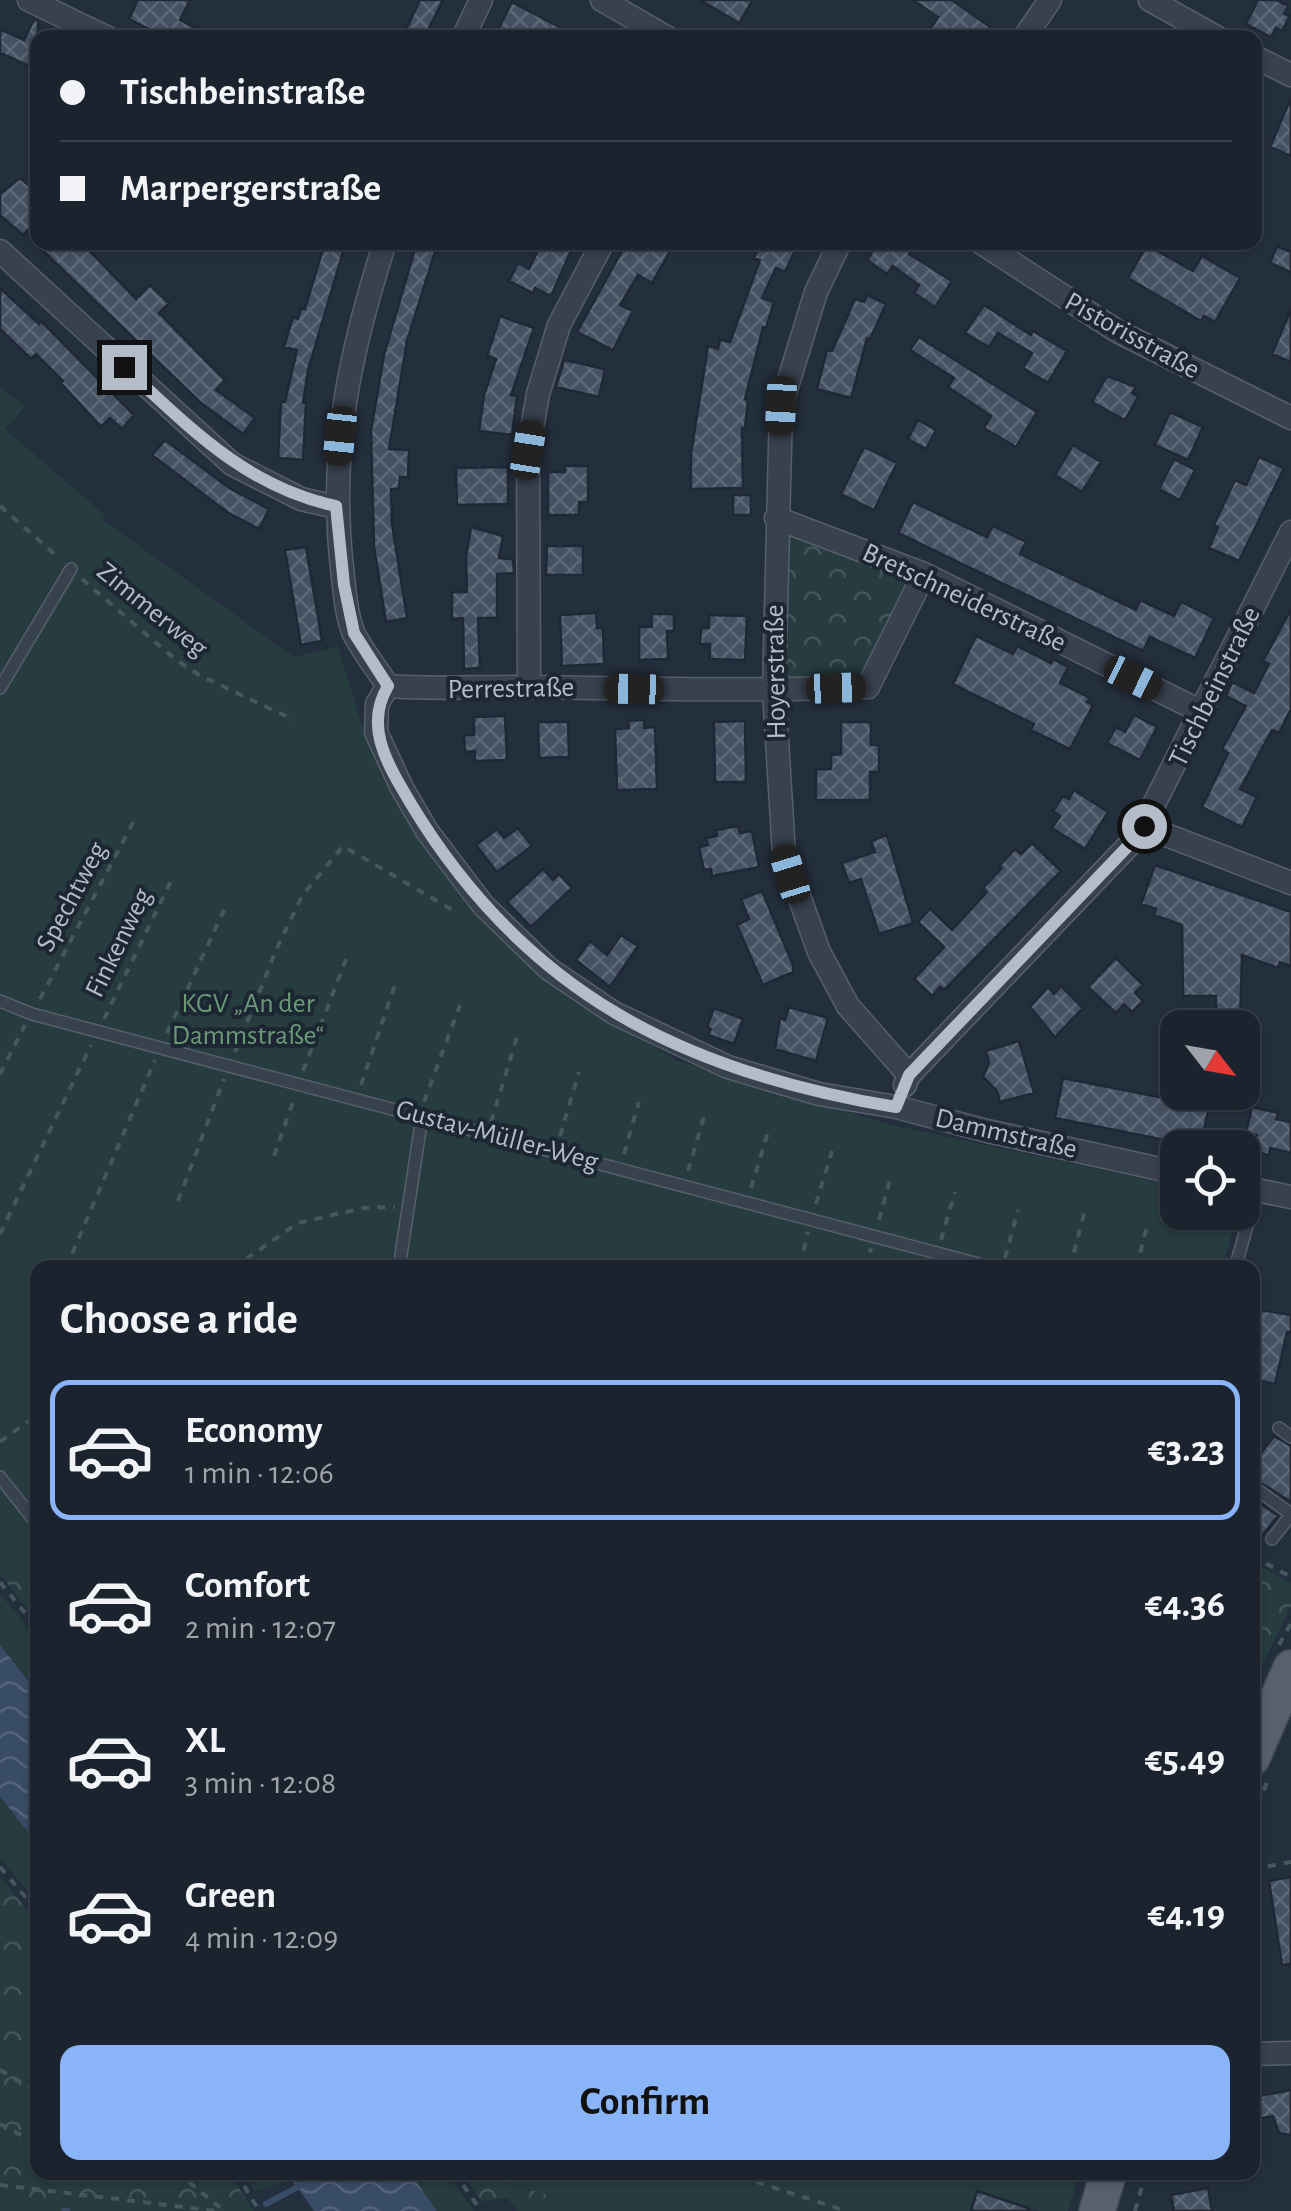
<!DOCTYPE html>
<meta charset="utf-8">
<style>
body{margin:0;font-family:"Alegreya Sans",sans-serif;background:#282f3a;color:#f1f3f6;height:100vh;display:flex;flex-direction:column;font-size:38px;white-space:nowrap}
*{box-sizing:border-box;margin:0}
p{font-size:32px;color:#a0a4aa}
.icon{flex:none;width:55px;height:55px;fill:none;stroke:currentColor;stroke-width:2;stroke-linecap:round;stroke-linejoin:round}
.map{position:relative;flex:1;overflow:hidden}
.panel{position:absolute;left:30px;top:1260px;width:1230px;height:920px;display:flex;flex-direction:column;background:#1b232e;border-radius:20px;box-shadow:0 2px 8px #0004,0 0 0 2px #39404a}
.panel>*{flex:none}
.banner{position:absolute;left:30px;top:30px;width:1232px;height:220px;border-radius:20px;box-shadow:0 2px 8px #0004,0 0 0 2px #39404a;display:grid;align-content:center;height:220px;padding:0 30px;background:#1b232e}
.needle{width:65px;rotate:121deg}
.controls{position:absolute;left:1160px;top:1010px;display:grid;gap:20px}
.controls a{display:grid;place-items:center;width:100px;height:100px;border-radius:20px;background:#1b232e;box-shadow:0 2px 8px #0004,0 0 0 2px #39404a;font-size:50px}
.end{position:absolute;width:45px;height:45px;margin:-22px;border:12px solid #b4bcc9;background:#111;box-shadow:0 0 0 5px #111}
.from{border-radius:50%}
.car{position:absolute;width:30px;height:60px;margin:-30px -15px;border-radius:12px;box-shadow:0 0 8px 2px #0007;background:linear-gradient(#222 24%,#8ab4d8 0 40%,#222 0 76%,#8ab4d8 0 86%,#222 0)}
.banner b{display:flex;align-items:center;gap:35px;height:95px;font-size:38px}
.banner b+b{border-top:2px solid #39404a}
.banner i{width:25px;height:25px;background:#f1f3f6}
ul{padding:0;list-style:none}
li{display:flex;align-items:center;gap:30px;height:140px;margin:0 20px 15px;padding:0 10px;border:5px solid transparent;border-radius:20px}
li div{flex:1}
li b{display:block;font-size:38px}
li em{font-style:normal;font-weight:700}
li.active{border-color:#8ab4f8}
li>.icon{width:90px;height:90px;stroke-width:1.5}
h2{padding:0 30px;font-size:45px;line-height:120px}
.primary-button{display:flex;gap:20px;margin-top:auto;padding:20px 30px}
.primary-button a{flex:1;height:115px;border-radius:20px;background:#8ab4f8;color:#111;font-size:40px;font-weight:700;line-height:115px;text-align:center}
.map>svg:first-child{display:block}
</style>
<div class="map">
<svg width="1291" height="2211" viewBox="0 0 1291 2211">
<defs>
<pattern id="forest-crowns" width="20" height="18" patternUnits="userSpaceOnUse" patternTransform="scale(2.5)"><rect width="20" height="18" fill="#263c3f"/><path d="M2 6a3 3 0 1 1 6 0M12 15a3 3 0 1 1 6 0" fill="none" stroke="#435659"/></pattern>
<pattern id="water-waves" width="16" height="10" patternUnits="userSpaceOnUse" patternTransform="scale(2.5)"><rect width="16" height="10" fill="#394c67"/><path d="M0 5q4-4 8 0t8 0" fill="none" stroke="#53647b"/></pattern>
<pattern id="building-cross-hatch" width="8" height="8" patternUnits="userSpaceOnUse" patternTransform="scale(2.5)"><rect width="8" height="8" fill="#455162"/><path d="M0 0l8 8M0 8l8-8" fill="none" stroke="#5d6877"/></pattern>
</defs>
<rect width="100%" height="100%" fill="#242f3e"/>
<path fill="#263c3f" d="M0,386L25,407L5,429L105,515L103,520L294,657L338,647L366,739L431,853L505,942L568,998L678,1061L892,1125L1177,1186L1178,1212L1238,1213L1222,1267L38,1268L37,1599L0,1552Z
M0,1593L37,1640V1692L0,1645Z
M0,1796L37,1844V1902L0,1858Z
M243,2173H287L293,2181L255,2191Z
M410,2173H447L474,2211H437Z
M478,2173H1080L1068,2211H1040L977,2190L970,2211H599Z"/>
<path fill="url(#forest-crowns)" d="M776,518L924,574L868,687L774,691Z
M0,1552L37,1599V1621L0,1574Z
M1253,1562L1291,1583V1606L1253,1684Z
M0,1877L37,1921L38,2172L229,2173L254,2211H0Z
M462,2173H478L599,2211H517L508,2198L481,2201Z"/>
<path fill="url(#water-waves)" d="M0,1645L37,1692V1844L0,1796Z
M287,2173H410L437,2211H314Z"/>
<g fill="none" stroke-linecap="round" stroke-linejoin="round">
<path stroke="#394c67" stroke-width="6" d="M266,2204L305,2183
M64,2211H67"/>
</g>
<path fill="url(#building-cross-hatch)" stroke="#1f2835" stroke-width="2.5" d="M138,0H190L180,20L214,38H167L129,19Z
M420,0H443L424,38H402Z
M700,0H753L739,23Z
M913,0H952L990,27L983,38H945L931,28L938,17Z
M1258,0H1276L1288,6L1284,14L1290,16L1282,31L1276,28L1271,37L1246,24Z
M512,2L542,18L581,38H513L498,30Z
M34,19L38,21V70L0,53V29L24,40Z
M1291,98V156L1270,147Z
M20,178L38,193V219L23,235L0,215V194Z
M34,242H81L136,299L150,285L169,303L159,313L225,380L216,390L255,418L243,434L200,402Z
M325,242H346L308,370L303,403H306L303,460L278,458L281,402H285L297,350L284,347L293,317L298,319L301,308L305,309Z
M417,242H438L407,341L389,449L409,450L408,477H400L399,489H391L392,524L407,618L386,622L374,546L371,431L384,355Z
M542,242H575L551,296L535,288L533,293L509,281L518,263L529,269Z
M627,242H675L652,283L638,275L620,305L633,311L613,350L577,332Z
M761,242H799L785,272L776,268L762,298L774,302L766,328L763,327L745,399L748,400L745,428H742L743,488L691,489V454L708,346L718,349L720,340L730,342L760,260L754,258Z
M879,242H902L912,250L909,254L952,281L935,307L914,293L919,285L893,266L887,274L867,260Z
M1147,245L1193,271L1202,256L1240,278L1215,322L1204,316L1201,321L1128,278Z
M1277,246L1291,252V272L1270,263Z
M0,288L39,324L41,321L134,415L122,429L110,418L101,427L61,383L63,381L36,354L31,359L0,329Z
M867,295L886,304L870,339L867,338L851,398L817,389L827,350L832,351L855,299L864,302Z
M984,305L1031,335L1033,331L1067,351L1048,383L1023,368L1032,353L1023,348L998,333L989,347L965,333Z
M1291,309V362L1272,354Z
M500,316L534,328L511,395L517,396L512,435L479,431L484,395L496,359L487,356Z
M919,337L1037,412L1016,447L984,428L991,416L948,387L954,378L910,350Z
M564,360L605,369L599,397L556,387Z
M1107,376L1136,387L1132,393L1138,397L1125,420L1092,402Z
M1170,412L1203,427L1188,460L1155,445Z
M918,420L936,430L926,449L908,439Z
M165,440L229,488L269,509L259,529L227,512L152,455Z
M1073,445L1101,462L1082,492L1055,475Z
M864,447L897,463L874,510L841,494Z
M1259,457L1284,468L1239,561L1209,548L1218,527L1214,525L1235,480L1246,485Z
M1174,459L1195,470L1180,500L1159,489Z
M565,466H588V502H579V515H548V472H565Z
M508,467V504L457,505L456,468Z
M733,495H751V515H733Z
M913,502L987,537L993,526L1026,542L1020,554L1136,610L1140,600L1174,616L1181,602L1214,618L1195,658L1150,637L1143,651L898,533Z
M471,527L503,536L499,558L513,559L514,573L497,574V618H478L480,668L464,669L463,618L452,619V592H467L466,557Z
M547,546H583V575H546Z
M306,547L322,641L301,645L285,550Z
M1291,609V709L1279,733L1272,730L1240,789L1257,797L1242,827L1202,807L1228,753L1222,749L1246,706L1226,696L1232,682L1254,693L1269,664L1263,661Z
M596,613L597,628H603L604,664L562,666L560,615Z
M651,614H674V631H667L668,659L639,660V627H652Z
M709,615L747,616L745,660L710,659V644H700L701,628H709Z
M976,636L1013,654L1017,646L1051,663L1053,659L1068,667L1060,683L1090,698L1087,702L1093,705L1070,749L1031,730L1034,724L953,684Z
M1134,715L1157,727L1140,760L1107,743L1116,727L1125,732Z
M505,716L507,760L475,761V751L465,752L464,735H474V717Z
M644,720V728L655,727L657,789L617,790L615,729L629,728L628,721Z
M745,721L746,782H715L714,722Z
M538,722H568L569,757L539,758Z
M841,722H871V745H879V772H870V800H816V769H831V755L841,754Z
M1074,790L1108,812L1085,849L1052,828L1060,816L1053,811L1063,796L1069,799Z
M738,826L740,833L752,831L759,867L712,876L711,869L704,870L699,847L708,845L706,838L717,836L716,830Z
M518,828L532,846L497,872L476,845L497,829L504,838Z
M887,835L913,923L879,934L861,879L849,883L842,863L875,852L871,841Z
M1032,843L1061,871L944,990L940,987L932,996L914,979L944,947L918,922L930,909L952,930L987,892L983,888L1002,868L999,866L1015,849L1021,854Z
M1155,865L1291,912V966L1280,962L1278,968L1242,955L1240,1026H1216V996H1183L1182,925L1154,915L1156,909L1141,904Z
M543,869L553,880L559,874L572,888L531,927L507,902Z
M762,891L793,965V972L763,985L737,925L749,919L741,899Z
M621,935L638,946L610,987L576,960L590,941L607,955Z
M1116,958L1143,985L1135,993L1143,1001L1132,1012L1124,1004L1116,1013L1088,987Z
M1061,986L1083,1008L1055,1037L1030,1007L1048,987L1054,994Z
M789,1007L828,1018L816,1061L775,1049L780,1018L785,1020Z
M714,1008L743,1019L734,1044L708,1035L711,1029L707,1027Z
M1019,1041L1034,1093L1000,1102L997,1091L983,1077L989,1063L986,1051Z
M1063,1078L1209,1107L1200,1147L1055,1118Z
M1252,1107L1278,1113L1276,1119L1291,1122V1153L1270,1148L1269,1155L1253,1152L1257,1135L1246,1133Z
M1261,1310L1291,1315V1332H1287L1275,1384L1252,1379V1355Z
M1274,1436L1291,1446V1502L1252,1477V1465Z
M1252,1498L1278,1516L1252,1548Z
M1291,1877V1964L1282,1965L1269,1881Z
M1291,2090V2135L1279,2133L1273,2116L1257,2119L1253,2097Z
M1208,2188L1212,2211H1174L1171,2195Z
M977,2191L1028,2208V2211H971Z"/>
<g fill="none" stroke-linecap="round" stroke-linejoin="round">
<defs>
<path id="service" d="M0,688L71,569
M0,1001L32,1014L994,1268
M399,1268L422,1117
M1235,1268L1257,1191
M1279,1428L1291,1437
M0,1477L38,1525
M1252,1486L1291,1514
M1272,1539L1291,1515"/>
<path id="minor" d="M29,0L108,38
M602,0L668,38
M1150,0L1218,38
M463,38L481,0
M1024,38L1050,0
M1255,57L1291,75
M385,242C350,352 330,443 341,559C344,582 345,613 354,634C363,652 377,669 388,686
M840,242L816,292L781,406L774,691L784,854L819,952L848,1006L909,1075
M980,242L1117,331L1291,418
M0,251L232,464L301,499L336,507
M776,518L924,574L1202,712
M388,686L377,704L376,732L402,788L427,831L483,905L549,969L614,1013L728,1067L819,1094L896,1107L987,1131L1178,1173
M388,686C439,690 489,686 540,687C649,689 758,691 868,687L924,574
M529,687L528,450L538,394L559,325L603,242
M1143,826L1291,883
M905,1085L909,1075L1130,844L1143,826L1291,532
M1242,1187L1291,1197
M1252,2054L1291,2053"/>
<path id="primary" d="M1252,1758L1291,1668
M1097,2211L1109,2172"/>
</defs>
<use href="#service" stroke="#565f6c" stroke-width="14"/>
<use href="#minor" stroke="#565f6c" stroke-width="25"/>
<use href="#primary" stroke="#414a57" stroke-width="38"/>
<path stroke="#44595c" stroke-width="4" stroke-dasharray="8 8" stroke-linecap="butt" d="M0,506L60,559
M82,579L176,660L199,675L294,720
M40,999L136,817
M104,1019L171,881
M167,1033L226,906
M235,1052L277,948L302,896L343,846L454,911
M303,1071L346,959
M0,1074L25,1025
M361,1085L397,979
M424,1102L460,1005
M491,1122L517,1037
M560,1136L579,1072
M624,1154L639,1102
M274,1156L294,1099
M688,1171L705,1113
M751,1188L768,1132
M178,1201L224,1079
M816,1204L832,1151
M879,1220L891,1176
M0,1234L91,1045
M941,1240L955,1192
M1005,1258L1018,1210
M800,1266L808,1232
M66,1268L155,1060
M233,1268L298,1223L363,1208L395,1207
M866,1268L871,1248
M1070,1268L1086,1206
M1136,1268L1147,1227
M0,1442L38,1414
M1252,1556L1291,1577
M0,1582L38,1629
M1279,1645L1291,1623
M1252,1820L1267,1782
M0,1867L38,1912
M1252,1869L1291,1862
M0,2070L38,2092
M0,2124L38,2144
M177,2172L224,2211
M236,2172L259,2211
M454,2172L481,2211
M726,2172L846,2211
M0,2185L217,2211
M1135,2211L1146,2172"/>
<use href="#service" stroke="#38414e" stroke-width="11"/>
<use href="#minor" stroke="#38414e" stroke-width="22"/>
<use href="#primary" stroke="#56606e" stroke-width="35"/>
</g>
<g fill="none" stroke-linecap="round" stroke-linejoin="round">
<path stroke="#b4bcc9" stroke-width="12" d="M124,367C189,427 246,487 336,506L344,585L354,633L388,686C363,728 389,766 411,804C525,993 683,1072 896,1107L909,1075L1130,844L1144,826"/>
</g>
<g text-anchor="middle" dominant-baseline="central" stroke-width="8" stroke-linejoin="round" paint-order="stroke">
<g font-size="28" fill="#b4bcc9" stroke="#1d2633">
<text transform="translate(1132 336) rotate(29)">Pistorisstraße</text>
<text transform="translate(964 598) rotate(25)">Bretschneiderstraße</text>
<text transform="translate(152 610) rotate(39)">Zimmerweg</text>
<text transform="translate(776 672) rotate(-91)">Hoyerstraße</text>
<text transform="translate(1215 687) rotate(-64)">Tischbeinstraße</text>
<text transform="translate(511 689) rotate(-1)">Perrestraße</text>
<text transform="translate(72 897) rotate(-62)">Spechtweg</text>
<text transform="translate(119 943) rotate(-64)">Finkenweg</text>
<text transform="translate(1006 1134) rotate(13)">Dammstraße</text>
<text transform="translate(497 1136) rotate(15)">Gustav-Müller-Weg</text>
</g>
<g font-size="28" fill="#6b9a76" stroke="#1d2633">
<text x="248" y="1004">KGV „An der<tspan x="248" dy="32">Dammstraße“</tspan></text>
</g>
</g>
</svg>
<div class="controls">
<a><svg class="needle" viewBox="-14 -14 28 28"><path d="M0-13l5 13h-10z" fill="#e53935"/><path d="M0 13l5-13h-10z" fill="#a0a4aa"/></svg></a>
<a><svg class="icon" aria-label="locate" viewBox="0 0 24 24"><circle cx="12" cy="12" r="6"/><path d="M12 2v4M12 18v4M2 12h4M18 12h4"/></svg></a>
</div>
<i class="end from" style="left:1144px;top:826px"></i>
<i class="end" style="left:124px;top:367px"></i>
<i class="car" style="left:781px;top:406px;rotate:183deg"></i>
<i class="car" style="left:340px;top:436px;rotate:186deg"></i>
<i class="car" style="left:528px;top:450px;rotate:9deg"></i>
<i class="car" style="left:1133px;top:678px;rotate:116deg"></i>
<i class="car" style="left:836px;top:688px;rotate:88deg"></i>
<i class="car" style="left:634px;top:689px;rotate:271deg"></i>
<i class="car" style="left:790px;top:874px;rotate:343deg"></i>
<div class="banner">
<b><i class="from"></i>Tischbeinstraße</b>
<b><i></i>Marpergerstraße</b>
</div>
<section class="panel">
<h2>Choose a ride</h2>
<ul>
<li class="active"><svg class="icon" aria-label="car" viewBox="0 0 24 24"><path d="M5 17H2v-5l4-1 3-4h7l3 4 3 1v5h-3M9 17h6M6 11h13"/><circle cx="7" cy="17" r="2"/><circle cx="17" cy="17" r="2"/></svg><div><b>Economy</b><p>1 min · 12:06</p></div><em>€3.23</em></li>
<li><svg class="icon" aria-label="car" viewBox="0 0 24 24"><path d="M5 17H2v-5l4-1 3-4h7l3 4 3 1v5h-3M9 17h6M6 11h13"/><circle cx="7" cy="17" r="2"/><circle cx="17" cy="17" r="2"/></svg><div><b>Comfort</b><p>2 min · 12:07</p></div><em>€4.36</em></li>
<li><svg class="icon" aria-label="car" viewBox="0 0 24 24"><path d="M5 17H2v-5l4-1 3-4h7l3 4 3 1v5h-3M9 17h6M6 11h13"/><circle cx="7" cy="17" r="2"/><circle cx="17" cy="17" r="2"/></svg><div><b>XL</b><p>3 min · 12:08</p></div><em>€5.49</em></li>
<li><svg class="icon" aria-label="car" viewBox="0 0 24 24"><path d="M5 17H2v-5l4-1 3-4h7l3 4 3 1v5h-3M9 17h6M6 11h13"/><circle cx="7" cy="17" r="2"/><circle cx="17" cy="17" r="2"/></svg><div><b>Green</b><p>4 min · 12:09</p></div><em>€4.19</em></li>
</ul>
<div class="primary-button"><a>Confirm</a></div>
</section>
</div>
